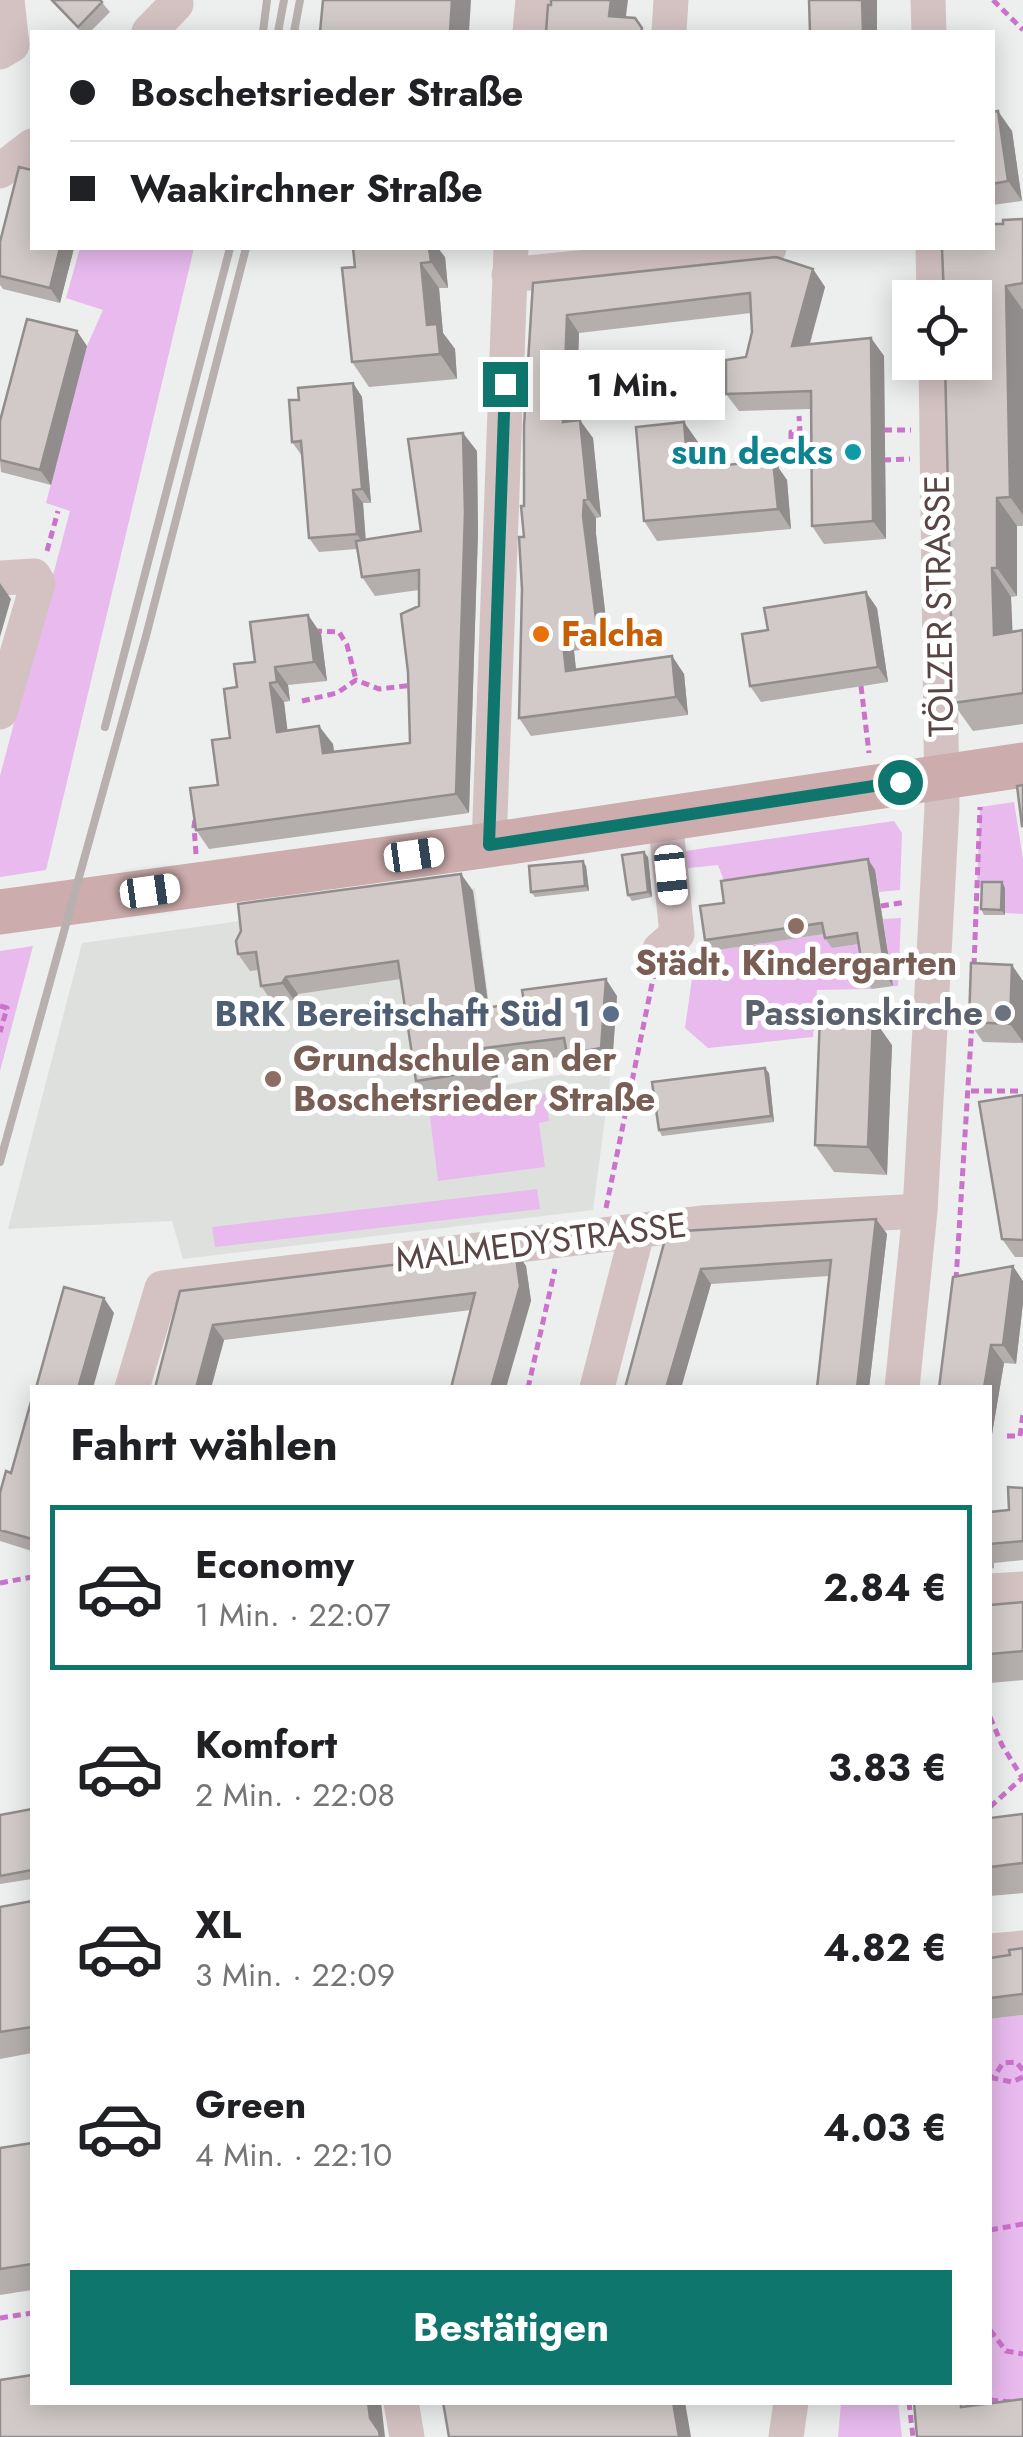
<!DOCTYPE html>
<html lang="de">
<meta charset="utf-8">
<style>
body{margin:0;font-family:Jost,sans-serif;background:#f2f2f2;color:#202124;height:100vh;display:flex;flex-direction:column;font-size:38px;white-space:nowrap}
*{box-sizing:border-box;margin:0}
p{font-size:32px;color:#757577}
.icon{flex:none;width:55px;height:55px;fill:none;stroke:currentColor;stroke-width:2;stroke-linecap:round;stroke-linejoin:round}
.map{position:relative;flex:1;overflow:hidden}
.panel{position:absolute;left:30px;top:1385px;width:962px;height:1020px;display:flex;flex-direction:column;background:#fff;border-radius:0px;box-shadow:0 5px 25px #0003}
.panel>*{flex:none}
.banner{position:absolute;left:30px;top:30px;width:965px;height:220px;border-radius:0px;box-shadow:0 5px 25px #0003;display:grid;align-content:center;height:220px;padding:0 40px;background:#fff}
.controls{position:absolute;left:892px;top:280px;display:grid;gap:20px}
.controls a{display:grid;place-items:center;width:100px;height:100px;border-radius:0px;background:#fff;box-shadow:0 5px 25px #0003;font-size:50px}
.end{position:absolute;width:45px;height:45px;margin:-22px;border:12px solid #0f766e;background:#fff;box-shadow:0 0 0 5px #fff}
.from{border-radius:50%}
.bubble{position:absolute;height:70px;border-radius:0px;background:#fff;box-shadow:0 5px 25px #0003;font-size:32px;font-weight:700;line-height:70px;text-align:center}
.car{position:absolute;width:30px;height:60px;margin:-30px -15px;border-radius:12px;box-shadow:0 0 8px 2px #0007;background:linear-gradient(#fff 24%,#345 0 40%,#fff 0 76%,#345 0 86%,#fff 0)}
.banner b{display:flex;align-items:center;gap:35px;height:95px;font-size:38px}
.banner b+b{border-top:2px solid #e0e0e0}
.banner i{width:25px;height:25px;background:#202124}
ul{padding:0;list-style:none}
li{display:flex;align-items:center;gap:30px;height:165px;margin:0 20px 15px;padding:0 20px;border:5px solid transparent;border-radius:0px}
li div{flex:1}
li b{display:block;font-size:38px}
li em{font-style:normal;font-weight:700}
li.selected{border-color:#0f766e}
li>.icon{width:90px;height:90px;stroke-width:1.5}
h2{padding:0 40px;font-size:45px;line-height:120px}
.button{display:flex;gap:20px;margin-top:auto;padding:20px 40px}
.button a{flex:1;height:115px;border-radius:0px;background:#0f766e;color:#fff;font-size:40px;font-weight:700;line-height:115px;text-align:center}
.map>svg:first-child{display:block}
</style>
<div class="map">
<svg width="1023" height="2437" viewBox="0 0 1023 2437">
<rect width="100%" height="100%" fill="#ecefee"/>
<path fill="#dee0de" d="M475,888L499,1086L612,1065L593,1210L183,1259L172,1221L8,1229L82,943Z"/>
<path fill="#e8baee" d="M80,248H194L46,870L0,877V776L70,511L46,503L87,346L103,310L66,298Z
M1014,802L1023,859V914L1005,913V888L977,887L980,807Z
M894,821L902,833L900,890L879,892L875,870L728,891L718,865L679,869L678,852Z
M901,918L898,986H893L883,919Z
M830,933L832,948L865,943L872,989L817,990L813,1037L708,1048L685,1028L693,972L712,951Z
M33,946L0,1071V951Z
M545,1094L549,1121L539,1123L545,1167L438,1181L429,1109Z
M537,1189L540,1209L215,1247L212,1227Z
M1023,2015V2421L975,2427L965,2403L990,2402V2019Z
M841,2403H898L902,2437H838Z"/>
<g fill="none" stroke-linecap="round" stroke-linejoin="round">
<path stroke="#cb72ca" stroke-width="5" stroke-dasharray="8 5" stroke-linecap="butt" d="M993,0L1023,30
M884,430H911
M883,460L910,459
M791,465V432L800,431L799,416
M771,467L815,463
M47,551L58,511
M314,631L339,632L347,645L356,680
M861,686L869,753
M302,701L337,693L356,680L379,689L413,685
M196,854L194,826L196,815
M881,906L906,902
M974,966L980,807
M0,1006L7,1008L0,1032
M971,1091H1023
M606,1208L654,974
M956,1280L972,1022
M528,1388L555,1269
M1007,1436H1020L1023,1414
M0,1583L32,1577
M990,1717L1002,1745L1023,1779
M990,1807L1022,1778
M1023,2070L1016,2062L1003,2063L993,2078L1012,2082L1023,2077
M990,2230L1023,2224
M0,2318L32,2313
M990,2330L1006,2351L1023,2354
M990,2400L1023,2403
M909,2402L913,2437"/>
<path stroke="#d4c2c3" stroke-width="35" d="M928,0L929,32
M149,32L176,4
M530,32L533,0
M669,32L671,0
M0,52L12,45L7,0
M0,171L32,146
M933,248L934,298
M509,275L769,248
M0,578L34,576L38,583L0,712
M489,845L511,248
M660,949L677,934L665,818
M132,1388L162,1288L701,1223L920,1211
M597,1388L637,1233
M902,1388L920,1211L942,807L936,362
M990,1591L1023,1589
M990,1951L1023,1948
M401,2402L407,2437
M786,2437L791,2402"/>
<path stroke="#ccacac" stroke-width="45" d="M0,912L489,845L1023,765"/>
<path stroke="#b7b0ae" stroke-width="8" d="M263,32L267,0
M278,32L284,0
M294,32L300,0
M105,727L230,248
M0,1162L146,636L246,248"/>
</g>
<path fill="#b4aead" d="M50,0H100L110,12L90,32H81Z
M992,112L1012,131L1022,201L992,205Z
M1023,219V526H1017V596L1011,597L1012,632L1023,630V724L973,731L953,703L1003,224Z
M0,242L32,248H74L60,303L3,289L0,285Z
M445,257L448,288H439L443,333L455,349L457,379L369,387L352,362L355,267Z
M813,269L825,287L810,344L871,338L884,356L886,539L824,544L812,526L811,409L739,411L726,394L746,357L752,332L751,313L579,333L576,420L593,438L601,517L596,518V534L609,645L574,651L576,669L672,656L684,674L688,715L531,736L519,718L524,506L533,283Z
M87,346L51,485L1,472L0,460Z
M353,383L362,397L371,503H363L366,540L421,531L477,451L478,532L469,813L209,849L196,830L218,785L230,738L237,687L255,662L308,615L321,634L327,681L288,685L290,701L284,702L287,730L333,744L334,752L410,743L419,590L375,596L362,577L357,549L319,552L309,538L302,456L292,442L299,400Z
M698,442L700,468L773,460L787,480L791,529L657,541L644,521Z
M877,608L888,682L761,702L750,686L768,630Z
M648,857L652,897L632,901L628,895Z
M586,866L589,891L535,897L531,892Z
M875,870L893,986L872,989L864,979L859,944L832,948L825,938L824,934L712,951L705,940L724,903Z
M461,874L473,891L489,1008L617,996L612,1065L578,1071L567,1056L496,1065L499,1087L428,1098L416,1081L401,979L298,994L294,1000L273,1003L261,986L259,970L250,971L238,954Z
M1002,882L1005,888V915H984L981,909Z
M1023,981V1043L983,1042L969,1022Z
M892,1045L887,1175L834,1172L815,1145Z
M769,1073L774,1122L662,1136L659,1130Z
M1023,1095V1257H1015L1002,1239Z
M876,1219L887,1234L869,1388H817L829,1276L711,1284L681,1388H625L667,1232Z
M515,1250L526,1266L531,1301L471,1310L224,1340L211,1388H155L180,1291Z
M1023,1281V1303L1016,1364L1004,1363L990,1446V1388H939Z
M32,1398V1551L0,1541V1493L11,1473Z
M1023,1488V1560L994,1563V1568L990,1569V1512L1009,1510Z
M1023,1602V1680L990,1683V1605Z
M32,1809V1879L0,1884V1815Z
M1023,1814V1893L990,1896V1818Z
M32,1901V2053L0,2059V1907Z
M1023,1948V2015L990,2019V1958L1010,1955Z
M32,2143V2290L0,2295V2148Z"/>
<path fill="#928d8d" d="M452,0H471L469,32H450Z
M611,0H628L624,32L609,16Z
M862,0H877V32H863Z
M998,111L1012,131L1022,201L1008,181Z
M60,248H74L60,303L50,288Z
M428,248H438L445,257L448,288L431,262Z
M421,263L439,288L443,333L455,349L457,379L440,354L427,325Z
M813,269L825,287L804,364L792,346Z
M1006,286L1023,310V515L1010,497Z
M567,315L579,333L575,440L563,422Z
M77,331L87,346L51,485L40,470Z
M871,338L884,356L886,539L873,521Z
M353,383L362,397L371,503L362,489Z
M580,420L593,438L601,517L588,499Z
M684,422L698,442L701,477L687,458Z
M463,433L477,451L478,532L469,813L456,794Z
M773,460L787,480L791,529L778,509Z
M353,490L363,503L366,548L357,534Z
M997,498L1017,526V596L997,568Z
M584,500L596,518V534L609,645L597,627L583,516Z
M992,568L1011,597L1014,663L994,635Z
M0,583L11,599L0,637Z
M866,592L877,608L888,682L878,667Z
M308,615L321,634L327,681L314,662Z
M562,633L574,651L578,689L566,671Z
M672,656L684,674L688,715L676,697Z
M275,667L288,685L290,701L277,682Z
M270,683L284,702L290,750L277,732Z
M319,726L333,744L336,772L323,753Z
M644,852L648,857L652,897L648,892Z
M868,859L875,870L893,986L886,976Z
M583,861L586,866L589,891L585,886Z
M461,874L473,891L491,1026L479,1009Z
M1002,882L1005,888V915L1001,910Z
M1012,965L1023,981V1042L1010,1024Z
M286,977L298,994L294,1000L282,983Z
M606,979L617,996L612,1065L601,1048Z
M873,1018L892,1045L887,1175L868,1147Z
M484,1048L496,1065L499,1087L487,1070Z
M765,1068L769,1073L774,1122L771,1116Z
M876,1219L887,1234L869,1388H857Z
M515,1250L526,1266L531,1301L506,1388H491Z
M1013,1266L1023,1281V1303L1016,1364L1003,1345Z
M701,1269L711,1284L681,1388H666Z
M104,1298L114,1313L93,1388H78Z
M213,1325L224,1340L211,1388H196Z
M991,1345L1004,1363L990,1446V1388H984Z
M368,2402H381L385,2437H380L370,2418Z
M673,2402H685L691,2437H679Z"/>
<path fill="#d1cac9" stroke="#928d8d" stroke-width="2.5" d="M52,0H100L102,2L78,27Z
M323,0H452L450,32H320Z
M551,0H611L609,16L635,18L642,28L641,32H546L548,5H551Z
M809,0H862L863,32H810Z
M998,111L1008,181L992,184V112Z
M19,167L32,170V248H60L50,288L0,276V242Z
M1023,219V283L1006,286L1010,497L997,498V568H992L994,635L1023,630V693L953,703L945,362H975V298H944L942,248H992V224H1003V220Z
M353,248H429L431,262L421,263L427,325L437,324L440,354L352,362L342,268L355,267Z
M776,257L813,269L792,346L871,338L873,521L812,526L811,391L726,394V360L746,357L752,332L750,293L567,315L563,422L580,420L588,499L584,500L583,516L597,627L562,633L566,671L672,656L676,697L519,718L522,589L519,537H524L521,506H524V426L533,283Z
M27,319L77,331L40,470L0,460V421Z
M353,383L362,489L353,490L357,534L309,538L301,441L292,442L289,400H299L298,388Z
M684,422L687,458L699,468L773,460L778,509L644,521L636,427Z
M463,433L465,513L456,794L196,830L190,788L218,785L212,740L230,738L224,689L237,687L234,664L255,662L250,622L308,615L314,662L275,667L277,682L270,683L277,732L319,726L323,753L410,743L408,672L401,614L419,606V570L362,577L356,541L421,531L408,439Z
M866,592L878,667L750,686L742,634L768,630L764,608Z
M1023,785V826H1022L1017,786Z
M644,852L648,892L628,895L622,855Z
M868,859L886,976L864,979L857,933L825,938L822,923L705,940L700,906L724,903L721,881Z
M583,861L585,886L531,892L529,866Z
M461,874L479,1009L524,1002L522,990L606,979L601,1048L567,1054L564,1038L484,1048L487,1070L416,1081L398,961L286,977L282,983L261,986L256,952L238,954L236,941L241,931L238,904Z
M982,882H1002L1001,910L981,909Z
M971,963L1012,965L1010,1024L969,1022Z
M820,1016L873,1018L868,1147L815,1145Z
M765,1068L771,1116L659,1130L652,1082Z
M1023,1095V1240L1002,1239L979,1102Z
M876,1219L857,1388H817L831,1260L701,1269L666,1388H625L667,1232Z
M515,1250L520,1286L491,1388H451L475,1293L213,1325L196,1388H155L180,1291Z
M1013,1266L1003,1345H991L984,1388H939L953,1277Z
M64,1287L104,1298L78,1388H36Z
M32,1398V1539L0,1530V1493L6,1471L11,1473Z
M1008,1487L1023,1488V1541L990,1544V1512L1009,1510Z
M1023,1602V1651L990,1654V1605Z
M32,1809V1870L0,1876V1815Z
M1023,1814V1863L990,1867V1818Z
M32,1901V2027L0,2032V1907Z
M1023,1948V1994L990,1998V1958L1010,1955L1009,1950Z
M32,2143V2264L0,2269V2148Z
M32,2375V2402H368L370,2418L379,2431L380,2437H0V2380Z
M1023,2399V2437H917L914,2402H961V2407Z
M443,2402H673L679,2437H449Z"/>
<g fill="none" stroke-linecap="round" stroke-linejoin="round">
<path stroke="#0f766e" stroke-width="12" d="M505,384L489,845L900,782"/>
</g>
<circle fill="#0f9aa8" stroke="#fff" stroke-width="4" cx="853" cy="452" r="10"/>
<circle fill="#e8710a" stroke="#fff" stroke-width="4" cx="541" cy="634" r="10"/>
<g fill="#8d6e63" stroke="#fff" stroke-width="4">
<circle cx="796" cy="926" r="10"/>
<circle cx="273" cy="1079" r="10"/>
</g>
<circle fill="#6b7280" stroke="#fff" stroke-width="4" cx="1003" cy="1013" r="10"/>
<circle fill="#5c6f8a" stroke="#fff" stroke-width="4" cx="611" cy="1014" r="10"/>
<g text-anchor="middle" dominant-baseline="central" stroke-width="10" stroke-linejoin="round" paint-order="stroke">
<g font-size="35" font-weight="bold" fill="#0d838f" stroke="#fff" text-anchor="end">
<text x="833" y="452">sun decks</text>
</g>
<g font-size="35" fill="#5a4545" stroke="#fff">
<text transform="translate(939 606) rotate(-91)">TÖLZER STRASSE</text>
<text transform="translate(541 1242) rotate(-7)">MALMEDYSTRASSE</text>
</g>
<g font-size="35" font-weight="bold" fill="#c56008" stroke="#fff" text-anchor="start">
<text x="561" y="634">Falcha</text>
</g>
<g font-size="35" font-weight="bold" fill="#785e54" stroke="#fff">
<text x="796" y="963">Städt. Kindergarten</text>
<text x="293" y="1059" text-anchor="start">Grundschule an der<tspan x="293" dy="40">Boschetsrieder Straße</tspan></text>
</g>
<g font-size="35" font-weight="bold" fill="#5b616d" stroke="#fff" text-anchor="end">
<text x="983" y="1013">Passionskirche</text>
</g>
<g font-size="35" font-weight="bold" fill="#4e5e75" stroke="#fff" text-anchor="end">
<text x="591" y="1014">BRK Bereitschaft Süd 1</text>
</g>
</g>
</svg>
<div class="controls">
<a><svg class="icon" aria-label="locate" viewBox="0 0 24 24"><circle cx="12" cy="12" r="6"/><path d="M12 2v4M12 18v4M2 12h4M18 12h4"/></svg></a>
</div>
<i class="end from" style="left:900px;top:782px"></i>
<i class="end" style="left:505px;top:384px"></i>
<div class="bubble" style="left:540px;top:350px;width:185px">1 Min.</div>
<i class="car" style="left:414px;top:855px;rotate:82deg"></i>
<i class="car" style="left:671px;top:875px;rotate:174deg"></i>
<i class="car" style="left:150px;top:891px;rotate:82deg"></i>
<div class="banner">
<b><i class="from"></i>Boschetsrieder Straße</b>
<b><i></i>Waakirchner Straße</b>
</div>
<section class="panel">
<h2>Fahrt wählen</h2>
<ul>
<li class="selected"><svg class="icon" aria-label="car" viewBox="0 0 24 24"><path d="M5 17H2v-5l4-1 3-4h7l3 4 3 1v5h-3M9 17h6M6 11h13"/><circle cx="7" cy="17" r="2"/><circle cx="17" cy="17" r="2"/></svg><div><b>Economy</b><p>1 Min. · 22:07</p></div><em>2.84 €</em></li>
<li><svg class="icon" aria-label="car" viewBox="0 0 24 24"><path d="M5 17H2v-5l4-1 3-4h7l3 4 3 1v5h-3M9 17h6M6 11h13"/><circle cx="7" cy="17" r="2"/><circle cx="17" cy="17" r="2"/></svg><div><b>Komfort</b><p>2 Min. · 22:08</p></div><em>3.83 €</em></li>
<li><svg class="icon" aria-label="car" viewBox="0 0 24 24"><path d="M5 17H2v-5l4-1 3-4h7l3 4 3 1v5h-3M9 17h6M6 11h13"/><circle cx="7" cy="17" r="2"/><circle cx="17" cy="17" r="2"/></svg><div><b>XL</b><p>3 Min. · 22:09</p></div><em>4.82 €</em></li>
<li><svg class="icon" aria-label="car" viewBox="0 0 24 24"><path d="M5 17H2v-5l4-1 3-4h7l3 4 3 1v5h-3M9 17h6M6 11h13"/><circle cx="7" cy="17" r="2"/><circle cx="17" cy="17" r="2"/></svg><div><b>Green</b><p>4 Min. · 22:10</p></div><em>4.03 €</em></li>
</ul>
<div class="button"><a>Bestätigen</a></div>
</section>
</div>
